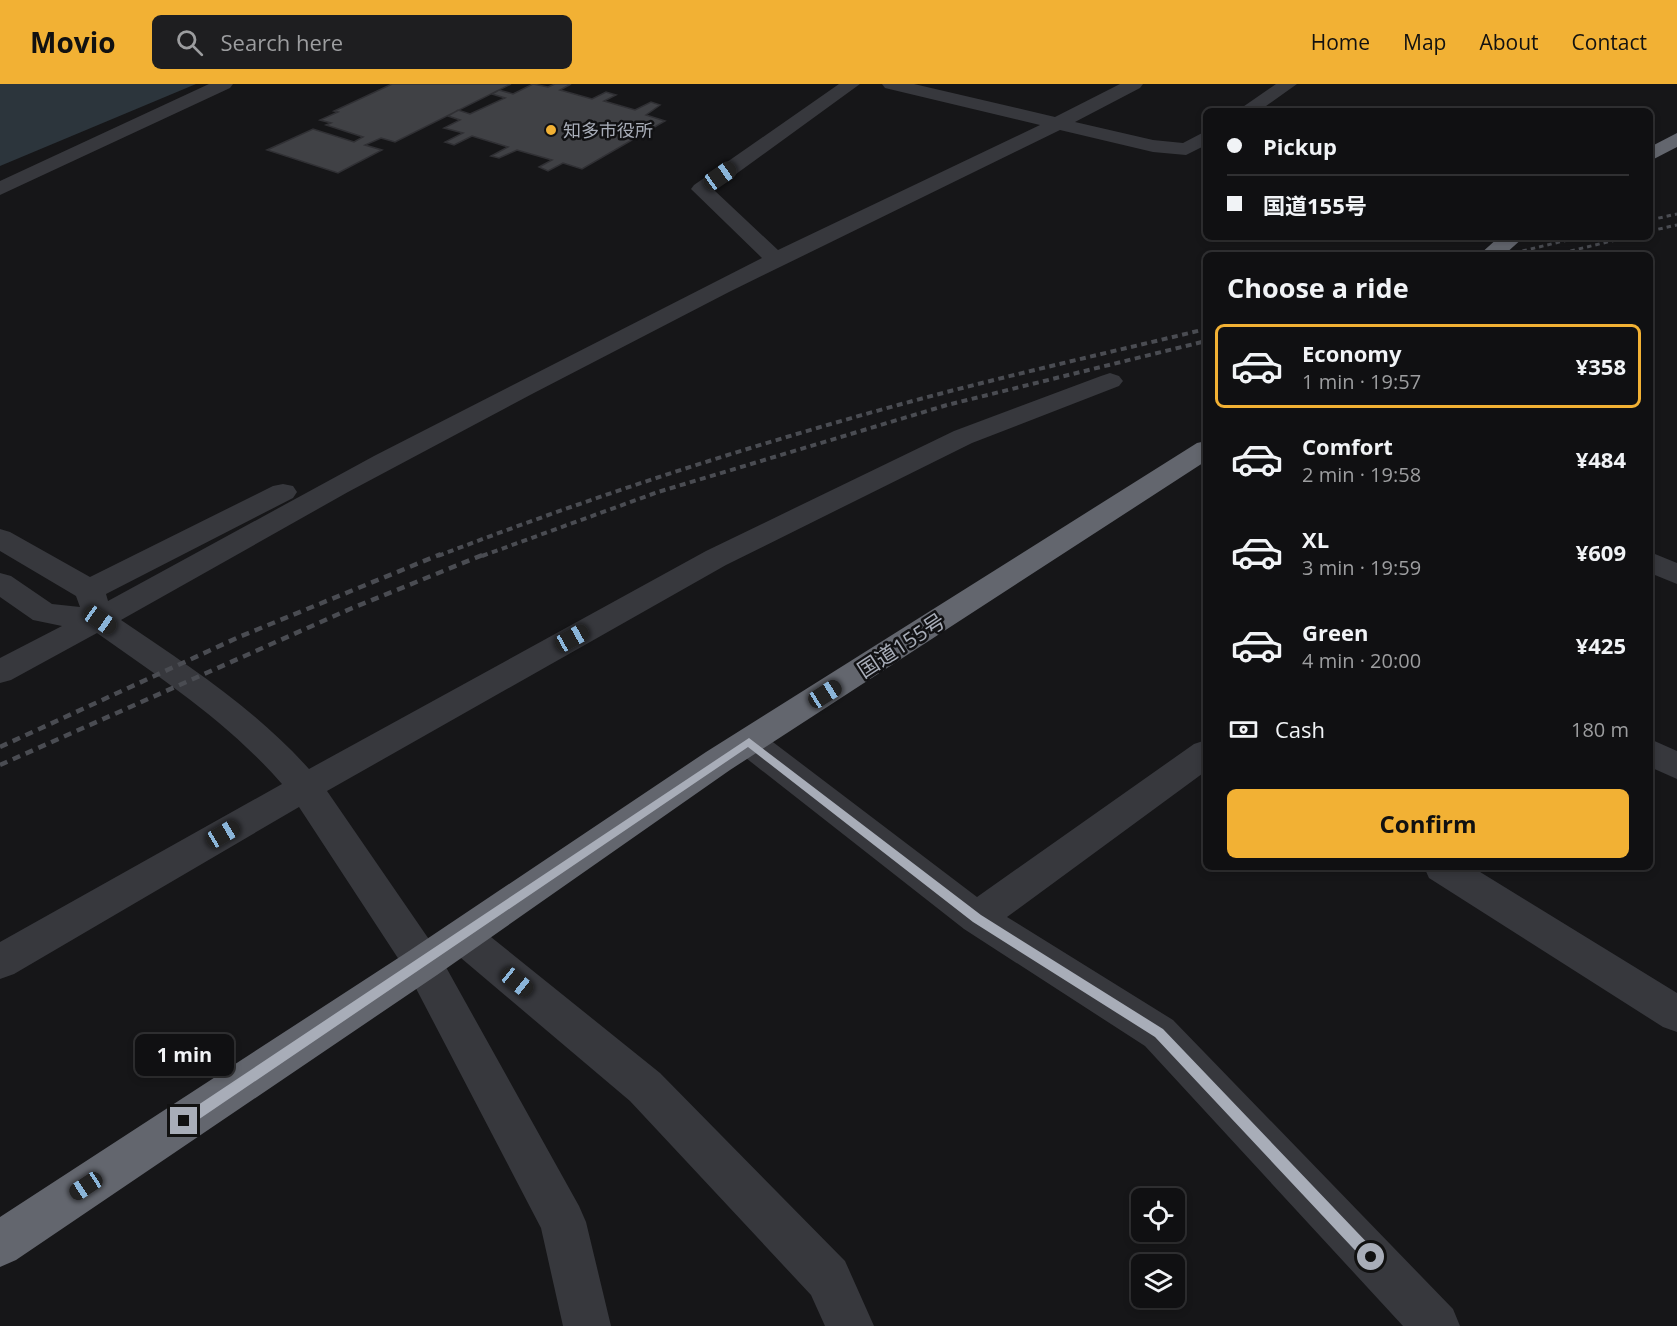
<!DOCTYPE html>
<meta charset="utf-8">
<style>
body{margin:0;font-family:"Open Sans","Noto Sans JP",sans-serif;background:#1e1e20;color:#f1f3f6;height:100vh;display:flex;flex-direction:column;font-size:22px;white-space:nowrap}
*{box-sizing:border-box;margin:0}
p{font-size:20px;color:#9c9d9f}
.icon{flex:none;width:33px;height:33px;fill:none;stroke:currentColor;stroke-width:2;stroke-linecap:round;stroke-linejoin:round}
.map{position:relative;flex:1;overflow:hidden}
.sheet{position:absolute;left:1203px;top:168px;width:450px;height:618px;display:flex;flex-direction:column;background:#101012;border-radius:9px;box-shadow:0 3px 9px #0003,0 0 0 2px #303032}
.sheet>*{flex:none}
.hud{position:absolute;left:1203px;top:24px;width:450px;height:132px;border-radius:9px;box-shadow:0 3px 9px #0003,0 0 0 2px #303032;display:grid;align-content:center;height:132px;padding:0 24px;background:#101012}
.buttons{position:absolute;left:1131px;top:1104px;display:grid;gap:12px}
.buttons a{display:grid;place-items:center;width:54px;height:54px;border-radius:9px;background:#101012;box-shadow:0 3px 9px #0003,0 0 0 2px #303032;font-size:30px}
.end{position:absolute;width:27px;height:27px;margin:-14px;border:8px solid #a8adb8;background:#111;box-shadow:0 0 0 3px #111}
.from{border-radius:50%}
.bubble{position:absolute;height:42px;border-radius:9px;background:#101012;box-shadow:0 3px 9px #0003,0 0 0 2px #303032;font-size:20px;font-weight:700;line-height:42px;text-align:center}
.car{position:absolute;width:18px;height:36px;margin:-18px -9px;border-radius:8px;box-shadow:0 0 4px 2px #0007;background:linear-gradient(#222 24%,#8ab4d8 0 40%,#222 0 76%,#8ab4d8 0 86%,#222 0)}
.hud b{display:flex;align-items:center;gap:21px;height:57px;font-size:22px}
.hud b+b{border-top:2px solid #303032}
.hud i{width:15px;height:15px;background:#f1f3f6}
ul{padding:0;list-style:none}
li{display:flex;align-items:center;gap:18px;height:84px;margin:0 12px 9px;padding:0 12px;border:3px solid transparent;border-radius:9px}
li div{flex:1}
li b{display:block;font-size:22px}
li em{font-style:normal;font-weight:700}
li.selected{border-color:#f2b134}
li>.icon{width:54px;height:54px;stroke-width:1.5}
h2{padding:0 24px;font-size:27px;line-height:72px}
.pay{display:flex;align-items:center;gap:15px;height:66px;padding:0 24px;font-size:22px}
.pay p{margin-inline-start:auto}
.action{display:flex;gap:12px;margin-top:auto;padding:12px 24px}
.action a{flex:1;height:69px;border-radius:9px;background:#f2b134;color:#111;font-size:24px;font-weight:700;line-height:69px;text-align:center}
header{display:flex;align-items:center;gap:36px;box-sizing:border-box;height:84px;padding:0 30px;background:#f2b134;color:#111}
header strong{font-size:28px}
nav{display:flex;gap:33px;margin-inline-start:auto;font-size:21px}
.search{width:420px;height:54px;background:#1e1e20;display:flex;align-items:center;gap:15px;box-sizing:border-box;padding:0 21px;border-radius:9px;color:#9c9d9f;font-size:22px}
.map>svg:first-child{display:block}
</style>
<header>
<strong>Movio</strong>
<div class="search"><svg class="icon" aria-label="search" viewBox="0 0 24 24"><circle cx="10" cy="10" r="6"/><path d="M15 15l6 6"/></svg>Search here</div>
<nav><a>Home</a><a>Map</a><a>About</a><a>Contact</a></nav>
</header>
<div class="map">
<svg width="1677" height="1242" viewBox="0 0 1677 1242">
<rect width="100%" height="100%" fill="#161618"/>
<path fill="#2c353c" d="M0,0H196L0,82Z"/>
<path fill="#404145" stroke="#303034" stroke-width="1.5" d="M392,0H511L395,58L381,54L365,61L382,66L338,89L267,66L313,45L354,58L363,53L326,41L331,39L320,36L338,28L334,27Z
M533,0L548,3L555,0H571L560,6L592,15L606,8L616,11L604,17L635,26L651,18L660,21L646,31L665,37L582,85L563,79L548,87L539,83L552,76L517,66L499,74L491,72L508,63L472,52L454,61L445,58L463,49L444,44L460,36L448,32L458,26L470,30L505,14L492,10L499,6L513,10Z"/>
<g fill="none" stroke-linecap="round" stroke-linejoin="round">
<path fill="#37383d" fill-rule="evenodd" d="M209,0H233L230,4L0,111V97Z
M839,0H860L714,106L778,166L1040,41L885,4L882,0H914L1055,33L1120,0H1143L1140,4L1075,38L1153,56L1183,59L1206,47V61L1186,71L1153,68L1060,46L729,208L532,310L348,408L121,536C188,581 255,625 309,685L706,467L954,347L1101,292L1110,289L1119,292L1123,297L1119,302L972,359L726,481L327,707L437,867L579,1122L586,1138L611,1242H563L541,1144L409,891L299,723L14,890L0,895V858L282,700C229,639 162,595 97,549L11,596L0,599V574L62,542L33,536L0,513V489L11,492L52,520L80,523L76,512L0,467V445L10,448L90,493L273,402L283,400L293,402L297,408L293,414L106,510L108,517L374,372L762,174L691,105L694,101Z
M1276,0H1297L1259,27H1237Z
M1650,468L1677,479V500L1650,489Z
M749,645L761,649L977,813L1194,660L1206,656V687L1007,833L1173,936L1453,1225L1460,1242H1403L1145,962L964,845L737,667L732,658L737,649Z
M1650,655L1677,667V695L1650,683Z
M1424,783H1472L1677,909V948L1663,943L1429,794Z
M462,836L476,841L660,989L845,1177L874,1242H825L811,1211L630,1017L448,863L443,852L448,841Z"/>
<path fill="#63666e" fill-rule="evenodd" d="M1677,49V63L1650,77V63Z
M1499,153H1524L1504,171H1479Z
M1206,357V377L730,686L437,891L16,1176L0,1183V1133L409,867L706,668L1197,359Z"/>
<path stroke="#4a4c52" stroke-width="3" stroke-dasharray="4.5 4" stroke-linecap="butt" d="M1650,136L1677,130
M1650,147L1677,141
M1506,171L1580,153
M1554,171L1628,153"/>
<path stroke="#4a4c52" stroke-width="4" stroke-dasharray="6 4.5" stroke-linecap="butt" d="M438,472C588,414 742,364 898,321C1000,293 1103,270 1206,245
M482,472L658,408L947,321L1206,257"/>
<path stroke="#4a4c52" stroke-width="4.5" stroke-dasharray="8 6" stroke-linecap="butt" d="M0,663L239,553L441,470
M0,681L350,525L485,470"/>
</g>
<path fill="#a8adb8" d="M749,654L981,831L1163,945L1376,1168L1378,1173L1376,1178L1371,1180L1366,1178L1155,953L973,838L748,663L189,1042H180L178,1037L180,1033Z"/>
<circle fill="#f2b134" stroke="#111113" stroke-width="2" cx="551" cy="46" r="6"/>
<g text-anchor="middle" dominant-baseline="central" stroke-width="5" stroke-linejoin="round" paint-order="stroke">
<g font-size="18" fill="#a8adb8" stroke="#111113" text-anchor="start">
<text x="563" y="46">知多市役所</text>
</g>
<g font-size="21" fill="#a8adb8" stroke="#111113">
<text transform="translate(901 561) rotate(-33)">国道155号</text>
</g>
</g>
</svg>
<div class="buttons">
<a><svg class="icon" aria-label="locate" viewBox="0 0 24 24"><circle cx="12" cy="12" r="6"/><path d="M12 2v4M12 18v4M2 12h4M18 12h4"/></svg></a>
<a><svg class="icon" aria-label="layers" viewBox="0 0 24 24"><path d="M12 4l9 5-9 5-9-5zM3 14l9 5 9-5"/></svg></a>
</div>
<i class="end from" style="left:1371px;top:1173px"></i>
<i class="end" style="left:184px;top:1037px"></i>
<div class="bubble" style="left:135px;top:950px;width:99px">1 min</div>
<i class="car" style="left:720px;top:92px;rotate:55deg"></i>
<i class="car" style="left:100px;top:536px;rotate:125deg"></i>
<i class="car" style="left:572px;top:554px;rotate:61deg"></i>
<i class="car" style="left:825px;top:610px;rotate:58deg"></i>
<i class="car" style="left:223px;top:750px;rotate:60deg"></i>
<i class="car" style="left:517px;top:898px;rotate:129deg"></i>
<i class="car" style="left:86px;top:1102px;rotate:237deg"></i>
<div class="hud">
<b><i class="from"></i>Pickup</b>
<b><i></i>国道155号</b>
</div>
<section class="sheet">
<h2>Choose a ride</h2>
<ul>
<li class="selected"><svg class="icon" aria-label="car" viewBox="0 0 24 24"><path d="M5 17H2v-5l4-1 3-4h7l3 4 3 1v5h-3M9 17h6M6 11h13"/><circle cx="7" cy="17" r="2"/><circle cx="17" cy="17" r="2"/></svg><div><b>Economy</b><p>1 min · 19:57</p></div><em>¥358</em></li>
<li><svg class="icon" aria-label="car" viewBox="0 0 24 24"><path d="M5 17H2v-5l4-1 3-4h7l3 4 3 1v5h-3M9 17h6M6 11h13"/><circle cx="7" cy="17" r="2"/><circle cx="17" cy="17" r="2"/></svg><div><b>Comfort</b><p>2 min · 19:58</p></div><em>¥484</em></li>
<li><svg class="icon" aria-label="car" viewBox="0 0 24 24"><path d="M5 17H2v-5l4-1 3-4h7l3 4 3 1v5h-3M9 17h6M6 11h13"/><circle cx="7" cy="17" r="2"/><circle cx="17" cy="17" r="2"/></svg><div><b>XL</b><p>3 min · 19:59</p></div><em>¥609</em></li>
<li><svg class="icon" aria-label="car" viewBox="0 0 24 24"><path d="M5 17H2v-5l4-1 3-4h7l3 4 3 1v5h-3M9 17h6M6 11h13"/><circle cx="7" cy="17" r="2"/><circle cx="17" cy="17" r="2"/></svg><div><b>Green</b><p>4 min · 20:00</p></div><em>¥425</em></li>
</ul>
<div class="pay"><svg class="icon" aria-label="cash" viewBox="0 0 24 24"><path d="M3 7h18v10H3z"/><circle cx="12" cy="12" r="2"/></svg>Cash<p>180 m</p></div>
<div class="action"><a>Confirm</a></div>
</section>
</div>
